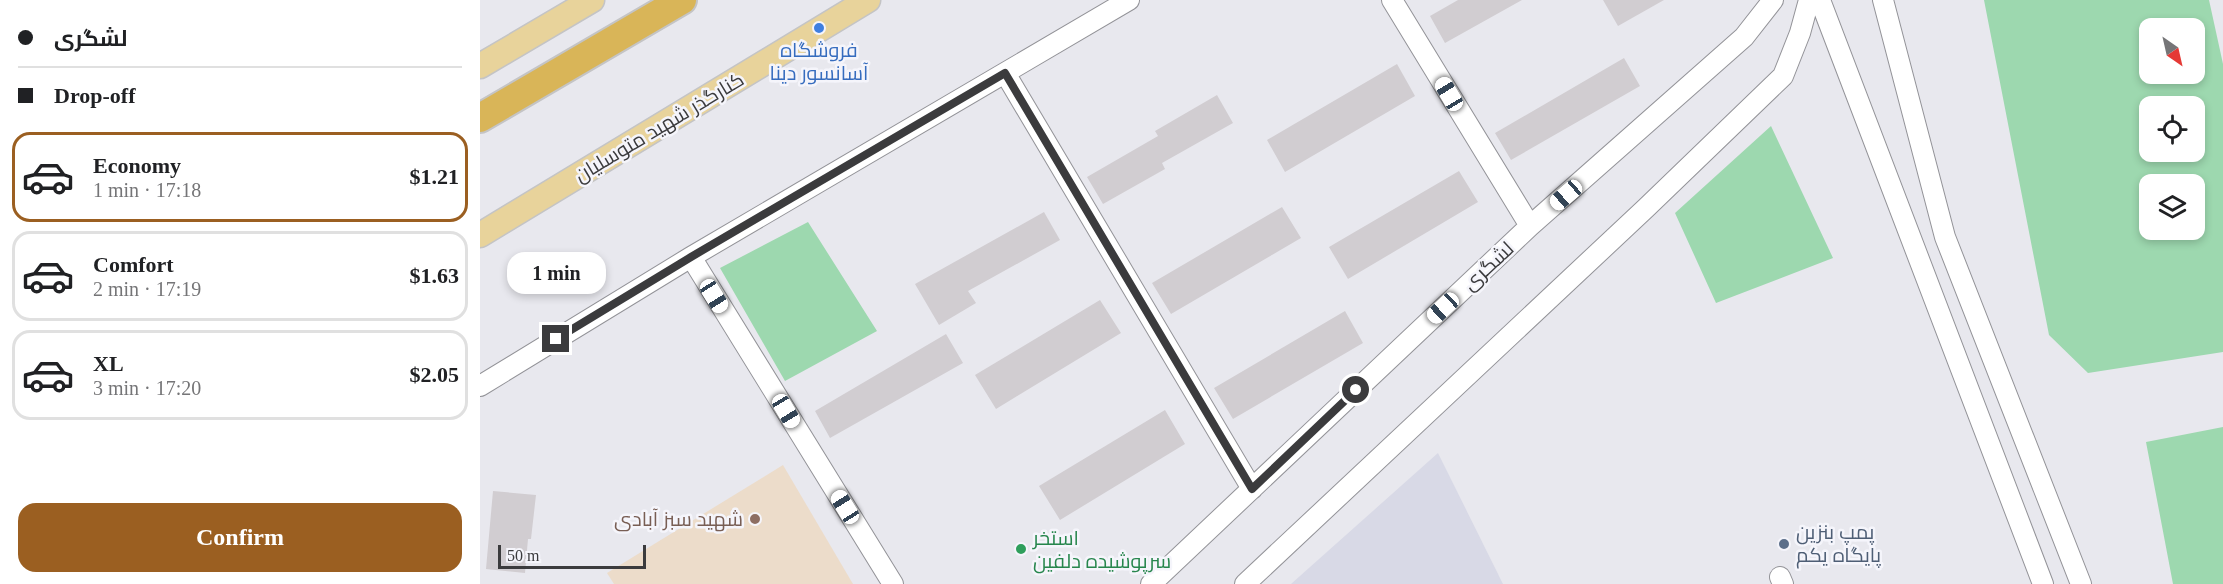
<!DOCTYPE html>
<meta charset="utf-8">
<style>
body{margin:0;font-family:"Times New Roman",Cairo,serif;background:#f2f2f2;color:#202124;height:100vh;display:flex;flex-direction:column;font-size:22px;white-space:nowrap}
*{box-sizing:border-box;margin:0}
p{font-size:20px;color:#757577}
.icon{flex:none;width:33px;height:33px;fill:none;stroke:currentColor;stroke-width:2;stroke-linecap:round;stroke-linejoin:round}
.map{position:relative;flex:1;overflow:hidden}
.panel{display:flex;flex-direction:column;background:#fff;width:480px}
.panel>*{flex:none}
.banner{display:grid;align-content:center;height:132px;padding:0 18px;background:#fff}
.needle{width:39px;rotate:146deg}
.buttons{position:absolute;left:1659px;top:18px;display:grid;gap:12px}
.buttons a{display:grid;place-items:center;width:66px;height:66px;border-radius:12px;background:#fff;box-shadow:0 3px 9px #0003;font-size:30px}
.scale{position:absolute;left:18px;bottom:15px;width:148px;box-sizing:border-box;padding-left:6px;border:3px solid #3b3b3d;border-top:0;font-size:16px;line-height:21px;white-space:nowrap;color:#3b3b3d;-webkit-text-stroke:4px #f5f5fb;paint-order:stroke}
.end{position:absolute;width:27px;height:27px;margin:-14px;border:8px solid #3b3b3d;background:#fff;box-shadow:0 0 0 3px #fff}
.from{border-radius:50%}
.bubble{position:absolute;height:42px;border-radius:18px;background:#fff;box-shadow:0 3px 9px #0003;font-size:20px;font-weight:800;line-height:42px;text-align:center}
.car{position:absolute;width:18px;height:36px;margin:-18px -9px;border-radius:8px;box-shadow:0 0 4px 2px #0007;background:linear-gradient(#fff 24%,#345 0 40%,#fff 0 76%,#345 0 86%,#fff 0)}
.banner b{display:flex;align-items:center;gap:21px;height:57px;font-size:22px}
.banner b+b{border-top:2px solid #e0e0e0}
.banner i{width:15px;height:15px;background:#202124}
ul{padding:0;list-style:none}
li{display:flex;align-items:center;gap:18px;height:90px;margin:0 12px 9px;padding:0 6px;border:3px solid #e0e0e0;border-radius:18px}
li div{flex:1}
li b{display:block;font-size:22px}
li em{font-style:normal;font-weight:800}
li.on{border-color:#9b5f21}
li>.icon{width:54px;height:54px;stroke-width:1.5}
.button{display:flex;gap:12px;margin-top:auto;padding:12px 18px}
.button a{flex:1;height:69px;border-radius:18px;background:#9b5f21;color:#fff;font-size:24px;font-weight:800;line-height:69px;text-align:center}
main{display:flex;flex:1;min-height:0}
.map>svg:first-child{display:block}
</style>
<main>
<section class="panel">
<div class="banner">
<b><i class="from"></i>لشگری</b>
<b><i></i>Drop-off</b>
</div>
<ul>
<li class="on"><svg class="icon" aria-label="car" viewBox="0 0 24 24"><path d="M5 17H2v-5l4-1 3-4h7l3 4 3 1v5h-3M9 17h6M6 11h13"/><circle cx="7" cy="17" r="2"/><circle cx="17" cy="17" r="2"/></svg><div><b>Economy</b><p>1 min · 17:18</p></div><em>$1.21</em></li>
<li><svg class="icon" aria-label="car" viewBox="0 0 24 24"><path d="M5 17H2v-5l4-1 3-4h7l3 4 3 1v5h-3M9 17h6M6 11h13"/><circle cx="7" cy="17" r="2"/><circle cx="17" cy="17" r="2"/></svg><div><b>Comfort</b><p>2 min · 17:19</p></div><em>$1.63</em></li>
<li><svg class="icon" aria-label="car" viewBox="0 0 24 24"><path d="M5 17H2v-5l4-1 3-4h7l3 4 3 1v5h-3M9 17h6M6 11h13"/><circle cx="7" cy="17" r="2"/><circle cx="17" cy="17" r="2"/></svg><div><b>XL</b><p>3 min · 17:20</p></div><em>$2.05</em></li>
</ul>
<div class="button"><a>Confirm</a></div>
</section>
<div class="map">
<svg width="1743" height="584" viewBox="0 0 1743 584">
<rect width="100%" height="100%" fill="#e8e8ee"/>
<path fill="#d8d9e6" d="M958,453L1023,584H811Z"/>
<path fill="#ecdcca" d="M303,465L373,584H134L127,573Z"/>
<path fill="#9dd8af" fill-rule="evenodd" d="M1504,0H1729L1743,64V352L1608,373L1569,335ZM1714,28V74H1670V28ZM1714,106V152H1670V106ZM1714,184V230H1670V184Z
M1291,126L1353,258L1236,303L1195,213Z
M328,222L397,331L305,381L240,268Z
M1743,427V584H1693L1666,442Z"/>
<path fill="#d1cdd1" d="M978,0H1042L965,43L950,16Z
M1123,0H1184L1138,26Z
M1144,58L1160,86L1031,160L1015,133Z
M917,64L935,96L805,172L787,140Z
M737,95L753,123L682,163L685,169L623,204L607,177L678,136L675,131Z
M979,171L998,202L868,279L849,247Z
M802,207L821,238L691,314L672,283Z
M564,212L580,240L488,291L496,303L459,325L435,284Z
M620,300L641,333L516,409L495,375Z
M865,311L883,343L753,419L734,388Z
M466,334L483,363L350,438L335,411Z
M685,410L705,444L580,520L559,486Z
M13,491L56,495L51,539H48L45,573L6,569Z"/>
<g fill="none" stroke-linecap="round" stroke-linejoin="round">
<defs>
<path id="minor" d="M912,0L1050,226
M1340,0L1563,584
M1403,0L1465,237L1601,584
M525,73L772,489
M211,257L413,584
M0,386L211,257L649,0
M1300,577L1303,584
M671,584L1050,226L1264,37L1293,0
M765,584L1166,208L1303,76L1320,33L1329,0"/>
<path id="major" d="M0,66L112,0
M0,235L388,0"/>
<path id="highway" d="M0,118L202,0"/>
</defs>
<use href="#minor" stroke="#939398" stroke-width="22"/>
<use href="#major" stroke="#c4c4c5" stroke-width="27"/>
<use href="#highway" stroke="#c4c4c5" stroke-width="32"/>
<use href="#minor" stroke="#fff" stroke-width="20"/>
<use href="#major" stroke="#e8d39b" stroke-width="24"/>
<use href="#highway" stroke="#d9b558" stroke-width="28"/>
</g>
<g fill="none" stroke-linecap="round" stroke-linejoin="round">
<path stroke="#3b3b3d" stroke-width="8" d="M76,339L211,257L525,73L772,489L876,390"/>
</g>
<circle fill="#3f7fe0" stroke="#f5f5fb" stroke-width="2" cx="339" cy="28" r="6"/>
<circle fill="#8d6e63" stroke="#f5f5fb" stroke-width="2" cx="275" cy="519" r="6"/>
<circle fill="#5c6f8a" stroke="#f5f5fb" stroke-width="2" cx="1304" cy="544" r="6"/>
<circle fill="#2e9e5b" stroke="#f5f5fb" stroke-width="2" cx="541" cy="549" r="6"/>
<g text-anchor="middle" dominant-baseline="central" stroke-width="5" stroke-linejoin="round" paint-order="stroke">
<g font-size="20" fill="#366cbe" stroke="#f5f5fb">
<text x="339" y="50">فروشگاه<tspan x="339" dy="23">آسانسور دینا</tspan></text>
</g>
<g font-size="20" fill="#3b3b3d" stroke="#f5f5fb">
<text transform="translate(179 127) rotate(-31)">کنارگذر شهید متوسلیان</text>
<text transform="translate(1008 266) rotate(-43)">لشگری</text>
</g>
<g font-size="20" fill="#785e54" stroke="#f5f5fb" text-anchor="end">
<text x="263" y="519">شهید سبز آبادی</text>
</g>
<g font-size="20" fill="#4e5e75" stroke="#f5f5fb" text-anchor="start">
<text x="1316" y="532">پمپ بنزين<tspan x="1316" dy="23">پايگاه يكم</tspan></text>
</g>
<g font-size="20" fill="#27864d" stroke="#f5f5fb" text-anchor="start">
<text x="553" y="538">استخر<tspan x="553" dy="23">سرپوشیده دلفین</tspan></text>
</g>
</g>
</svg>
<div class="buttons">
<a><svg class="needle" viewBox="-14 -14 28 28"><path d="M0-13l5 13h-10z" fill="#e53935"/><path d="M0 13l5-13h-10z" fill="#757577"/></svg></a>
<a><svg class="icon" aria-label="locate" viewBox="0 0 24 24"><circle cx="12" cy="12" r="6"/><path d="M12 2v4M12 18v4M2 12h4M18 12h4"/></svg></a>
<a><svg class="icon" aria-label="layers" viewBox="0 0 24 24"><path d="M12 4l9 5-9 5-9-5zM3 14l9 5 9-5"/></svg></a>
</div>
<div class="scale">50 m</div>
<i class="end from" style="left:876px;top:390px"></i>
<i class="end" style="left:76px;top:339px"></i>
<div class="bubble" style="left:27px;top:252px;width:99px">1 min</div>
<i class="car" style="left:969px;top:94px;rotate:329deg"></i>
<i class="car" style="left:1086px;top:195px;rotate:229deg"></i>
<i class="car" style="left:234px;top:296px;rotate:148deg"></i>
<i class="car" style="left:963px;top:308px;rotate:227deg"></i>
<i class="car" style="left:306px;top:411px;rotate:149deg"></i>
<i class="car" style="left:365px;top:507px;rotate:328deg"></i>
</div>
</main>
